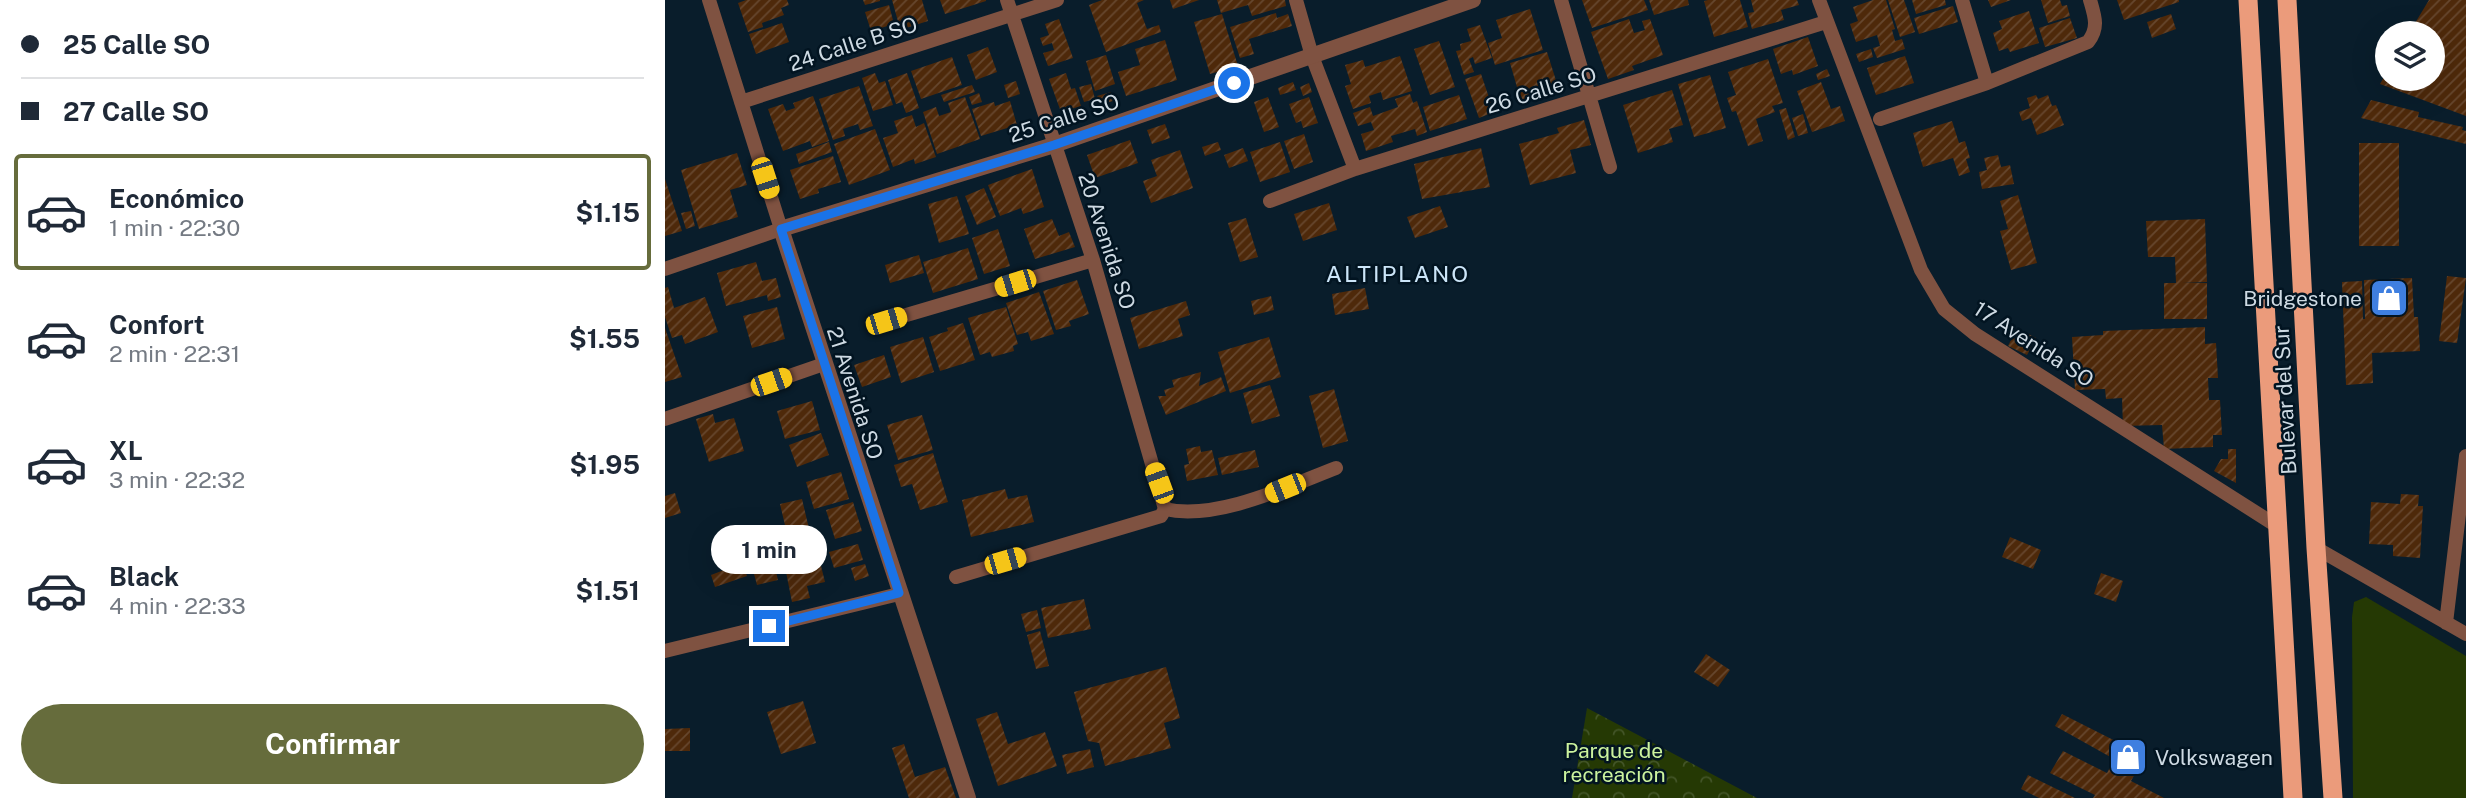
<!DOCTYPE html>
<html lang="es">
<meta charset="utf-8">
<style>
body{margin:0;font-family:"Public Sans",sans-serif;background:#f6f6f7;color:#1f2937;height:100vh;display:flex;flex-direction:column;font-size:26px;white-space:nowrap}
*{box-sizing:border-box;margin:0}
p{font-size:23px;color:#747a83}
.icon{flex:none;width:38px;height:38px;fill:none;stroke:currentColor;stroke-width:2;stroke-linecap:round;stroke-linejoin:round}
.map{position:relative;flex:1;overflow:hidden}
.sheet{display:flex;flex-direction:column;background:#fff;width:665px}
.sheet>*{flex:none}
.guide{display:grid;align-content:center;height:154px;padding:0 21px;background:#fff}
.controls{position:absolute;left:1710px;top:21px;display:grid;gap:14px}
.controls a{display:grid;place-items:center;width:70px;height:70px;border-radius:50%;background:#fff;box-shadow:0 7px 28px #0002;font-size:35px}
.end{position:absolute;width:32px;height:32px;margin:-16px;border:9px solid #1a73e8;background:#fff;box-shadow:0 0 0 4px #fff}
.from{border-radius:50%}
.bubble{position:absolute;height:49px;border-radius:24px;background:#fff;box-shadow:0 7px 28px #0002;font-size:23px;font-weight:700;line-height:49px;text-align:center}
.car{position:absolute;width:21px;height:42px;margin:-21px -10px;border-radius:9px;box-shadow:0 0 5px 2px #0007;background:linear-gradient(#f5c518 24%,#345 0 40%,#f5c518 0 76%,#345 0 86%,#f5c518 0)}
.guide b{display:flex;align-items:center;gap:24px;height:66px;font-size:26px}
.guide b+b{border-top:2px solid #e0e1e3}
.guide i{width:18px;height:18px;background:#1f2937}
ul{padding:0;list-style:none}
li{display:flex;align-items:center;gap:21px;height:116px;margin:0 14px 10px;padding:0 7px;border:4px solid transparent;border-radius:7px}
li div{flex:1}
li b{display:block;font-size:26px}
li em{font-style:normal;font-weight:700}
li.current{border-color:#666c3c}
li>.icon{width:63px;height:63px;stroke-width:1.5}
.button{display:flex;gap:14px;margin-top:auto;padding:14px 21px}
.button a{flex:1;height:80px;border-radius:42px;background:#666c3c;color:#fff;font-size:28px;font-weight:700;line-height:80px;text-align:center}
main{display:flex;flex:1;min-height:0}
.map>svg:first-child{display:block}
</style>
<main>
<section class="sheet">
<div class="guide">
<b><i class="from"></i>25 Calle SO</b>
<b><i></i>27 Calle SO</b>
</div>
<ul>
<li class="current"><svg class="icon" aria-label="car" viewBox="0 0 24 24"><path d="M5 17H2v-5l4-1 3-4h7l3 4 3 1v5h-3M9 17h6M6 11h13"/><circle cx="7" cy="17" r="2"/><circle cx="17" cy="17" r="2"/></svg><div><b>Económico</b><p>1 min · 22:30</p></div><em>$1.15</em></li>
<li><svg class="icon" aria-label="car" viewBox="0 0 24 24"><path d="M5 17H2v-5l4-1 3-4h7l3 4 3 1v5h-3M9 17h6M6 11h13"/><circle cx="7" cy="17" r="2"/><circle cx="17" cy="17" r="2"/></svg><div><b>Confort</b><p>2 min · 22:31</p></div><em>$1.55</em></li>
<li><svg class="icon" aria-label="car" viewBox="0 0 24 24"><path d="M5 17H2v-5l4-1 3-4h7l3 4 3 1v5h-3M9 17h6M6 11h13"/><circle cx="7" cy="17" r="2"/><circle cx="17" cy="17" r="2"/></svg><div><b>XL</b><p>3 min · 22:32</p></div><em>$1.95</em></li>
<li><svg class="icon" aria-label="car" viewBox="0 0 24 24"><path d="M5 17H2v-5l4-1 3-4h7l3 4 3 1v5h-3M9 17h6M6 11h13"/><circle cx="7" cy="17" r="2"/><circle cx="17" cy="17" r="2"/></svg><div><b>Black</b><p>4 min · 22:33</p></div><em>$1.51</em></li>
</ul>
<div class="button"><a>Confirmar</a></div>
</section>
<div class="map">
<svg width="1801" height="798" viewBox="0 0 1801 798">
<defs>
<pattern id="park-crowns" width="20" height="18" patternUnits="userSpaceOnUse" patternTransform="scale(1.75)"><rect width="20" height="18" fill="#253904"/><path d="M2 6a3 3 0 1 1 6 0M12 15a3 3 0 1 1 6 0" fill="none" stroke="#435528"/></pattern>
<pattern id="building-hatch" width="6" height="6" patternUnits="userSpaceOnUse" patternTransform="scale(1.75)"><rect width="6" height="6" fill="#4e290a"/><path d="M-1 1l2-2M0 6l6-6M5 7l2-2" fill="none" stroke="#66472e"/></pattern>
</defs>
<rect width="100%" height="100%" fill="#091d2b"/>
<path fill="#253904" d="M1701,597L1801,656V798H1688L1687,617L1689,602Z"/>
<path fill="url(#park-crowns)" d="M922,708L1092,798H907Z"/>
<path fill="url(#building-hatch)" d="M81,0H122L124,5L116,8L119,15L97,23L98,27L83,32L73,3Z
M198,0H215V1L200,5Z
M227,0H257L263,21L241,28L239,23L234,25Z
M275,0H321V1L280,14Z
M437,0H479L472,3L482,29L494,25L496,32L441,52L424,5Z
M505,0H534L508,9Z
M552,0H620L621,6L587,16L583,5L556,13Z
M917,0H979L983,10L927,28Z
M984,0H1023L1024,5L989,15Z
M1043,0H1075L1083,27L1049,37L1039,1Z
M1086,0H1132L1134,5L1116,10L1119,20L1087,29L1083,13L1089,12Z
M1208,0H1221L1230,29L1227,30L1230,41L1237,39L1240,49L1212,58L1208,48L1215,46L1212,35L1191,42L1185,24L1193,21L1188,7Z
M1223,0H1239L1250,32L1235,37Z
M1247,0H1280L1281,5L1251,14Z
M1323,0H1346L1326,7Z
M1376,0H1395L1397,6L1402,5L1405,16L1383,23Z
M1452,0H1514V2L1459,20Z
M1764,0H1801V116L1715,84L1722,72V79H1768V33H1744Z
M224,5L229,24L206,31L200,12Z
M1288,6L1293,22L1254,34L1249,18Z
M865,9L878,50L830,65L823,43L837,38L831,20Z
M1364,11L1374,43L1345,52L1343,48L1334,51L1328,33L1337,29L1334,21Z
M611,13L612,18L623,14L627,26L584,39L589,54L575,58L565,27Z
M557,14L573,66L545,74L529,22Z
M1506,14L1511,29L1487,38L1482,22Z
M1405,18L1412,38L1380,47L1374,28Z
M394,19L408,58L383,66L378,53L389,50L387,43L378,46L375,38L384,35L380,24Z
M964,19L969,33L980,30L977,21L985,19L998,55L967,66L969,70L943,79L926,32Z
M117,23L124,42L91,54L84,34Z
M815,25L827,58L810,64L808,57L804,59L809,72L799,75L791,51L796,50L795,44L806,41L802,29Z
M1143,37L1153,66L1128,75L1127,70L1116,74L1108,49Z
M500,40L512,80L461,96L453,72L475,65L470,49Z
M774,41L790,87L765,95L749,49Z
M323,47L332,72L311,80L302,55Z
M1206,49L1208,57L1194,62L1191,54Z
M882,52L894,90L856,101L845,63Z
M441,55L450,84L430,91L421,61Z
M735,56L747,91L718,100L716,92L704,96L706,103L688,109L680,86L686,84L680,65L698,60L700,67Z
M1240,56L1249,83L1211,95L1202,68Z
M287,57L297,85L256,99L246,71Z
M1103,59L1118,103L1107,106L1110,112L1091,119L1098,141L1083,146L1071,111L1067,112L1062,98L1071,95L1063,72Z
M1162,69L1165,76L1153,80L1151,74Z
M210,73L214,83L220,81L228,105L208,111L197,78Z
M242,73L254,108L241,113L237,102L231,104L223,80Z
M401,73L406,89L410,88L416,106L396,112L384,79Z
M816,74L829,112L814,118L800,79Z
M1045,75L1061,128L1029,137L1013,84Z
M351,81L355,94L343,98L339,85Z
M628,82L631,90L615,95L613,88Z
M1156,82L1166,109L1175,106L1180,121L1147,132L1132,91Z
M644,83L647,92L638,96L635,87Z
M426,84L430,99L419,102L414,87Z
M307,85L310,92L279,102L276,95Z
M194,86L208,126L195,130L193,124L178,129L180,136L168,140L154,99Z
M1007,90L1018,125L1004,129L1008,142L973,153L958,105Z
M446,92L448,101L435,105L432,96Z
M314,93L317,102L307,105L304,97Z
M745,94L748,103L752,101L762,132L752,136L750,129L726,136L728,142L701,151L696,134L709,130L706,122L693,126L688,113L705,107L708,116L733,107L730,99Z
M794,95L802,119L765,131L758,107Z
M1371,95L1373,99L1383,95L1387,106L1391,105L1399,125L1372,135L1366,118L1357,121L1354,112L1365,108L1362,98Z
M148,96L164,141L147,147L145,141L118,151L103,109L118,104L121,111L130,108L128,103Z
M300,97L315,139L272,154L258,112L271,107L274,116L286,112L283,103Z
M603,97L614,127L599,132L589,102Z
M644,97L653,123L638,128L636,121L631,123L624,104Z
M1706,100L1754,112L1753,117L1798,127L1797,130L1801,131V144L1696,118Z
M345,101L352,125L316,136L307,109L329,102L330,106Z
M1121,108L1130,137L1123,140L1114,110Z
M1138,114L1143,133L1133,136L1127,118Z
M247,115L251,127L259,123L271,157L250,164L249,159L228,167L218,138L233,133L229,121Z
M919,120L926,145L905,150L911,173L865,185L854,144L894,133L892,128Z
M1287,121L1294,143L1300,141L1305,158L1301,159L1305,172L1294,176L1288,158L1258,167L1248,133Z
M500,124L505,138L487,144L482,130Z
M210,129L225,170L184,185L169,144Z
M639,134L648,162L629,169L619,141Z
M465,140L473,163L430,178L422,155Z
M164,142L167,152L134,164L131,154Z
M553,142L556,150L540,156L537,147Z
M615,142L625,172L595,182L585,152Z
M1694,143H1734V246H1694Z
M578,148L583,161L564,168L559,155Z
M816,148L825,187L757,199L749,164Z
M515,150L528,188L486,203L478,181L492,176L486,160Z
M72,153L82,185L65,190L73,217L34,229L16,170Z
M1333,155L1336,167L1345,165L1349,184L1317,189L1314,172L1322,170L1319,158Z
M168,156L176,182L153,189L154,193L135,199L125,170Z
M367,169L379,207L358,214L356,208L335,216L323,185Z
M0,179L17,231L0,236Z
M319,188L331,217L312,225L300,196Z
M1353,195L1372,263L1346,270L1335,231L1343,229L1335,201Z
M292,196L304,234L274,243L263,204Z
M664,203L672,230L638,241L629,214Z
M775,206L783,227L750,238L742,217Z
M26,211L30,226L21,229L16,213Z
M581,218L593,257L575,262L563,223Z
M387,219L394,236L404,232L410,247L370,259L359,229Z
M1540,219L1542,282L1517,283H1542V319H1499V283H1511L1510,257H1483L1481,221Z
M333,229L345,266L319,274L307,238Z
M303,248L313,279L268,293L258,262Z
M254,255L259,273L225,283L220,265Z
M91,262L97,281L111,278L116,297L103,301L102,295L61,306L52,273Z
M1782,276L1801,278L1792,343L1774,341Z
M1747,278L1749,317H1753L1755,351L1707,353L1708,383L1681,385L1677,282L1697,281L1698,319H1700L1699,280Z
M412,280L424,314L404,321L406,326L391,330L378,291Z
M3,287L9,308L40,297L53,332L20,344L17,335L7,338L0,317V288Z
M700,288L704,309L670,315L667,294Z
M374,292L389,334L366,341L363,332L352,335L341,303Z
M606,296L609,310L589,315L586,301Z
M521,301L525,315L513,319L518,336L474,349L465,318Z
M112,307L120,339L87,348L78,316Z
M341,307L353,344L348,346L349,351L327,357L325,352L315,355L303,318Z
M298,323L310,360L275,371L264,337L283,331L282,328Z
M1540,327V344L1551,343L1553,378H1543L1544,400H1555L1557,435H1548V447L1499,449L1497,425L1458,426L1457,398L1441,399L1440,389L1410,390L1407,337L1438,335V331Z
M0,328L17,377L0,382Z
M1352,328L1371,338L1362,355L1343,346Z
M258,337L269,372L236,383L225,347Z
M604,337L616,377L565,393L553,352Z
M219,355L226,377L197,387L189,365Z
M536,372L534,386L556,377L561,391L501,415L493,396H501L499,390L509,387L507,380Z
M605,385L615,416L587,424L578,393Z
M669,389L683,441L658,448L644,396Z
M147,401L155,430L120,439L112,411Z
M48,414L50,423L69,418L79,451L44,462L31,419Z
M257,415L268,450L233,460L222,425Z
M156,433L164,455L132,467L124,445Z
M535,446L536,452L547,450L553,475L522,481L519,465L524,464L521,449Z
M1563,449H1571V483L1549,471L1556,459H1563Z
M590,450L594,467L557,475L553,458Z
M268,453L283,502L255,510L247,484L236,487L229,465Z
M176,472L184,499L149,509L141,482Z
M340,489L343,499L362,495L369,522L306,537L297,500Z
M10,493L16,513L0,518V496Z
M1736,494L1754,495L1753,506H1758L1755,558L1728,556V545L1704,544L1706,502L1735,504Z
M137,499L145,533L123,538L115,504Z
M188,502L197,531L170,539L161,510Z
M102,536L113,580L92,585L80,541Z
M1345,537L1376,550L1368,569L1337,557Z
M140,542L146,568L156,566L160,582L142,586L145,598L127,602L116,547Z
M193,544L198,560L169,568L164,552Z
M77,563L82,576L50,587L46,575Z
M200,564L204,576L190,581L186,568Z
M1436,573L1458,581L1451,602L1429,594Z
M419,599L426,629L383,638L376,608Z
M372,610L376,628L361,632L356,614Z
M375,631L384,666L371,669L362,635Z
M1041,654L1065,670L1053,687L1029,672Z
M501,667L515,718L499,723L506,748L440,766L434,743L423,741L409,692Z
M138,701L151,743L116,754L102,712Z
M332,712L343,744L380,732L392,766L333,786L311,719Z
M1397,714L1480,756L1466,781L1499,798H1428L1430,795L1385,773L1398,751L1442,773L1449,759L1390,726Z
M25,728V751H0V729Z
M239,744L250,777L280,767L291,798H244L227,748Z
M425,749L429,767L402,774L397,755Z
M1363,775L1410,798H1374L1356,789Z"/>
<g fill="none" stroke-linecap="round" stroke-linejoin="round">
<path stroke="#7f5241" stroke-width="14" d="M631,0L647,56L690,169
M896,0L945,167
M1154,0L1256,270L1279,309L1310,334L1612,526
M1297,0L1322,83
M76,102L392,0
M1215,119L1322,83L1423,42C1434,28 1430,17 1425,0
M605,201L690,169L1161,22
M0,269L116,229L44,0
M221,321L428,260
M0,419L159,364
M500,509C551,521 624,486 671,468
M1651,548L1801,634
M291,577L496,516L500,509L428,260L342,0
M1781,623L1801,456
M0,651L234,594"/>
<path stroke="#7f5241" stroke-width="16" d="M303,798L116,229L389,145L808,0"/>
<path stroke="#eb9b7b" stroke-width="19" d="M1583,0L1628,798
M1622,0L1651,548L1668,798"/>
</g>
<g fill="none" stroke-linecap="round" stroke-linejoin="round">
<path stroke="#1a73e8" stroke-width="9" d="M104,626L234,593L116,229L389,145L569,83"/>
</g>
<defs>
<symbol id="shop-square" viewBox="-11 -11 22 22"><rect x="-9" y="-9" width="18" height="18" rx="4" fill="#3f7fe0" stroke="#021421"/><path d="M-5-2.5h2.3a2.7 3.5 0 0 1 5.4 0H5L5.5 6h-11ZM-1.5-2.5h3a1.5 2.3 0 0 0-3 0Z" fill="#fff"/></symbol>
</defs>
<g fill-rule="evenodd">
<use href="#shop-square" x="1702" y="276" width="44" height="44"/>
<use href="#shop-square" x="1441" y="735" width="44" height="44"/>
</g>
<g text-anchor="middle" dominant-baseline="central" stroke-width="5" stroke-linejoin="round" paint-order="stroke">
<g font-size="21" fill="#cedae3" stroke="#021421">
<text transform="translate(188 44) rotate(-18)">24 Calle B SO</text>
<text transform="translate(876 90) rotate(-17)">26 Calle SO</text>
<text transform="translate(399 118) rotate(-18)">25 Calle SO</text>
<text transform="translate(442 241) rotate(72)">20 Avenida SO</text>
<text transform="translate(1369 344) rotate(33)">17 Avenida SO</text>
<text transform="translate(190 393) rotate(72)">21 Avenida SO</text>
<text transform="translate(1620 400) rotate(-93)">Bulevar del Sur</text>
</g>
<g font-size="21" fill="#cedae3" stroke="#021421" text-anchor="end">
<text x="1697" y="298">Bridgestone</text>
<text x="1490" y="757" text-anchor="start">Volkswagen</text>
</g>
<g font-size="21" fill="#ccf39e" stroke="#021421">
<text x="949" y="750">Parque de<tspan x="949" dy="24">recreación</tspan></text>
</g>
<g font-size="23" letter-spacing="2" fill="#cce5f8" stroke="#021421">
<text x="733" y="273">ALTIPLANO</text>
</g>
</g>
</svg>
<div class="controls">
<a><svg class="icon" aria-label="layers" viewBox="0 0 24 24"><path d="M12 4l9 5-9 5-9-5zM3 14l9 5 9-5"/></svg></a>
</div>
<i class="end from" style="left:569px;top:83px"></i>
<i class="end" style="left:104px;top:626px"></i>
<div class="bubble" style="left:46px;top:525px;width:116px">1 min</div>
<i class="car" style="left:100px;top:178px;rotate:162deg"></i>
<i class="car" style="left:350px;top:283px;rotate:253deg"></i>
<i class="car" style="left:221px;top:321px;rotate:73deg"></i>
<i class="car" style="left:106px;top:382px;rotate:71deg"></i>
<i class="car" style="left:494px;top:483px;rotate:340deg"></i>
<i class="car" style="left:620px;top:488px;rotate:248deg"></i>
<i class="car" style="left:340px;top:561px;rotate:74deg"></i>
</div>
</main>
